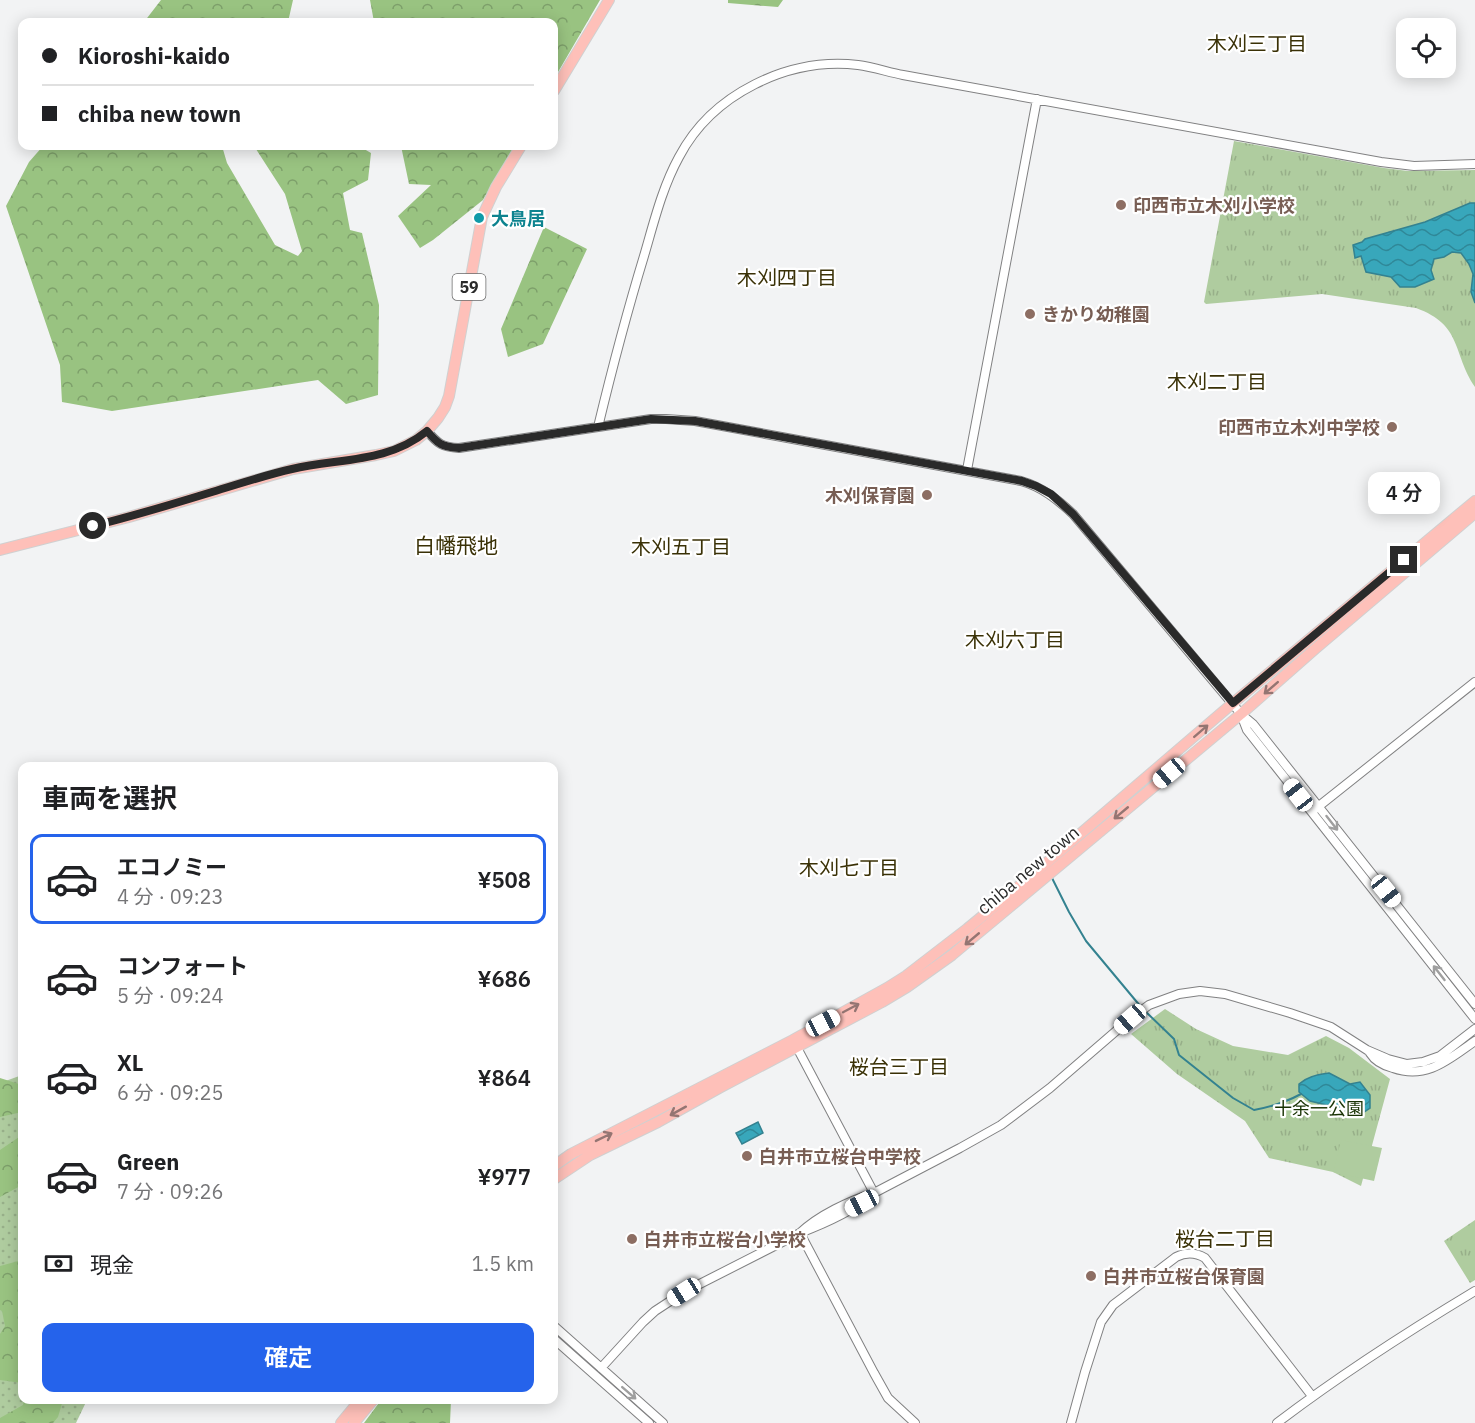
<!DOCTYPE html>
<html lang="ja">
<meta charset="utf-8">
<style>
body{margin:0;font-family:"IBM Plex Sans","Noto Sans JP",sans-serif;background:#f6f6f6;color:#202124;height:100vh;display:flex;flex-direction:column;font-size:22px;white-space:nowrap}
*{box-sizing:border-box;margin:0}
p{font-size:20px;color:#757577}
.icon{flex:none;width:33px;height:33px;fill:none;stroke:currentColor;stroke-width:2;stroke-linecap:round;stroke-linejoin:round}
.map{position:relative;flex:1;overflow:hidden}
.details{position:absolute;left:18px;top:762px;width:540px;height:642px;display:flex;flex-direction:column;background:#fff;border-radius:12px;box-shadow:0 3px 15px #0003}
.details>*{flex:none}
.banner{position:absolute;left:18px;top:18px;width:540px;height:132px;border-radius:12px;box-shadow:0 3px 15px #0003;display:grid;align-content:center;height:132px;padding:0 24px;background:#fff}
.tools{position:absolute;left:1396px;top:18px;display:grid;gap:12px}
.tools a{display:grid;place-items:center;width:60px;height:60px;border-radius:12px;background:#fff;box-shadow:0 3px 15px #0003;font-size:30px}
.end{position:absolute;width:27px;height:27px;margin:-14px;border:8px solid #2a2a2a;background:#fff;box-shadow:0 0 0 3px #fff}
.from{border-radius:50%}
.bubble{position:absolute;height:42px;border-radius:12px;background:#fff;box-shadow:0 3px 15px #0003;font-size:20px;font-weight:600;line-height:42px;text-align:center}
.car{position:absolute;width:18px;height:36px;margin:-18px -9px;border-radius:8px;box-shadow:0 0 4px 2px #0007;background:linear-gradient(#fff 24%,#345 0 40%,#fff 0 76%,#345 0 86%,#fff 0)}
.banner b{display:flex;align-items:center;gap:21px;height:57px;font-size:22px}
.banner b+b{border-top:2px solid #e0e0e0}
.banner i{width:15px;height:15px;background:#202124}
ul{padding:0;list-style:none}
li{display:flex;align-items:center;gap:18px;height:90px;margin:0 12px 9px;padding:0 12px;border:3px solid transparent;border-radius:12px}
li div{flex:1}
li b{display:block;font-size:22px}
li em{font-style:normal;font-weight:600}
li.on{border-color:#2563eb}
li>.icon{width:54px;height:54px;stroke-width:1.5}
h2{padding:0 24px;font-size:27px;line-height:72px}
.pay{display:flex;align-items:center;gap:15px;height:66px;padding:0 24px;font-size:22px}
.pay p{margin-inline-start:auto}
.button{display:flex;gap:12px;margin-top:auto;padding:12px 24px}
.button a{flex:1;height:69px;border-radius:12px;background:#2563eb;color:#fff;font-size:24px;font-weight:600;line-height:69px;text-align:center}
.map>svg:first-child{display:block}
</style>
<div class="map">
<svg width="1475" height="1423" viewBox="0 0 1475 1423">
<defs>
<pattern id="grass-dots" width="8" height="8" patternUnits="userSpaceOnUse" patternTransform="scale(1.5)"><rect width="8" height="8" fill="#afcc9f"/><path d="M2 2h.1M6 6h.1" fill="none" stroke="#97af89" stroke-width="1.8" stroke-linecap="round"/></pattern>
<pattern id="forest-crowns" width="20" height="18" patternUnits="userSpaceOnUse" patternTransform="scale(1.5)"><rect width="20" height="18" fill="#99c381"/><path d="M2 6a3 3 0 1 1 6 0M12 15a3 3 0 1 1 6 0" fill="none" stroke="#7d9f6a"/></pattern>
<pattern id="park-tufts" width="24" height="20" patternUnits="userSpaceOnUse" patternTransform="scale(1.5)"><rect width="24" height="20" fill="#afcc9f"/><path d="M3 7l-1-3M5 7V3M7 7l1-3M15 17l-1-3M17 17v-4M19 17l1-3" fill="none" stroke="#97af89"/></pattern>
<pattern id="water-waves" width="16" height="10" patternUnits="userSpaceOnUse" patternTransform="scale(1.5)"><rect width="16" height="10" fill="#38a7bb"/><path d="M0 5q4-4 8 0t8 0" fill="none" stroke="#2f8898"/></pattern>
</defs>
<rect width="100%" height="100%" fill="#f2f3f4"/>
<path fill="url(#grass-dots)" d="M22,1075V1400H87L76,1423H0V1083Z"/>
<path fill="url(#forest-crowns)" d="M161,0H293L288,22H144Z
M370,0H600L554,79V22H374Z
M728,0H783L778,7L728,3Z
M43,146H222L227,163L275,245L298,256L302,251L285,194L254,146H359L371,153L368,180L343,193L350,230L362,233L379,305L378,395L346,404L318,380L112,411L62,402L60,365L6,206L29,162Z
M401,146H515L483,200L433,240L420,248L398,216L431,185L409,184Z
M544,227L587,249L543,344L508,357L501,329Z
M0,1078L22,1085V1112L0,1117Z
M22,1135V1185L0,1197V1150Z
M22,1260V1383L0,1380V1334L5,1326L2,1311L0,1310V1266Z
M24,1400H63L58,1417L53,1423H0V1418L23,1405Z
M381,1400H451L450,1423H364Z"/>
<path fill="url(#park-tufts)" d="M1234,141L1384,168L1408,171L1475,170V387C1452,353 1463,325 1416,308L1322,294L1206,304L1204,302Z
M1165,1009L1196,1029L1233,1046L1288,1055L1326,1036L1349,1048L1390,1079L1361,1186L1333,1172L1269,1158L1245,1121L1177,1074L1131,1034Z
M1475,1220V1280L1470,1283L1444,1241Z"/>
<path fill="#afcc9f" d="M1341,1140L1382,1148L1374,1181L1333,1172Z"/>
<path fill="url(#water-waves)" stroke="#348290" stroke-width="1.5" d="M1470,203H1475V303L1471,292L1473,274L1469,264L1461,253L1452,252L1444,257L1434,259L1431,270L1434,279L1415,287H1400L1391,277L1366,272L1361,256L1355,258L1353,245L1362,242L1365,239L1425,222Z
M1329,1073L1350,1084L1360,1082L1370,1095V1108L1358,1116L1347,1110L1310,1101L1299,1092V1084C1308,1076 1318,1075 1329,1073Z
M758,1122L763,1133L742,1144L736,1133Z"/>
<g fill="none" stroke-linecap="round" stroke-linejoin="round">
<path stroke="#348290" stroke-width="2" d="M1051,876L1069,912L1086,941L1141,1007
M1145,1011L1174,1039L1179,1055L1233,1098L1254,1110C1271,1107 1286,1102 1301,1094"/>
<defs>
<path id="minor" d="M598,427C612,369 627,312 644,256C654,222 662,188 679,157C712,94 788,57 858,65C873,67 888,72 903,75L1381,162L1414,166L1475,164
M427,431C438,444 442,447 459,448L651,419H666L695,421L1021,481C1042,487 1057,499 1073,514L1241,714L1253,724L1475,1004
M967,470L1037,99
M1242,717L1247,730L1475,1019
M1314,810L1475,682
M794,1042L874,1193
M1370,1053C1375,1061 1385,1066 1393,1068C1427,1080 1449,1059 1475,1041
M800,1233C819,1215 849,1201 874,1193L960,1148L1001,1125L1050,1088L1130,1019L1149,1005L1179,994L1200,991L1225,994L1290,1013L1331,1027L1367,1050L1388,1059L1407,1064L1423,1062L1440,1056L1475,1029
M800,1233L874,1373L888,1398L915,1423
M554,1326L663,1423
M554,1339L649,1423
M601,1368L643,1322L655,1311L684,1292L800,1233C821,1225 852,1211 869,1197
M1071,1423L1085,1372L1101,1322L1113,1305L1176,1257C1186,1252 1195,1252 1205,1258L1312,1396
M1277,1423C1340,1375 1407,1332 1475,1291"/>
<path id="major" d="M554,91L609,0
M0,550L129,517L293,469L376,455L394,451L416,440L427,431L438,418L445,407L449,396L482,217L496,187L521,146
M554,1166L571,1154L793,1040L887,988L906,976L967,929L1030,877L1233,703L1475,501
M554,1179L590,1155L658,1122L721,1087L882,1002L907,987L952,955L1241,714L1316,648L1475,513
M341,1423L360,1400
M354,1423L373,1400"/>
</defs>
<use href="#minor" stroke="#818182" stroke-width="10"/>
<use href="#major" stroke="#d0d0d0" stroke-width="12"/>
<use href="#minor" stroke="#fff" stroke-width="8"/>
<use href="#major" stroke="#fec0b9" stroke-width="10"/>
</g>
<defs><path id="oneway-shaft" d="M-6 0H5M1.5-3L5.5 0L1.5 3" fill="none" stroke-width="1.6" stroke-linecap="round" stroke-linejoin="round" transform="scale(1.5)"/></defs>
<g stroke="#947572">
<use href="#oneway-shaft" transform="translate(1271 688) rotate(139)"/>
<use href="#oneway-shaft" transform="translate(1201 731) rotate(-41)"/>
<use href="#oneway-shaft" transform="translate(1121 813) rotate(140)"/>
<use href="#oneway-shaft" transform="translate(972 939) rotate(140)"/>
<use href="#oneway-shaft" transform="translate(851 1008) rotate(-28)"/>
<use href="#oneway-shaft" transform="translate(678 1111) rotate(151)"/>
<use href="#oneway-shaft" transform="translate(604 1137) rotate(-26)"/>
</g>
<g stroke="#9f9f9f">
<use href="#oneway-shaft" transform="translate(1332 823) rotate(52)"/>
<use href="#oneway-shaft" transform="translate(1439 973) rotate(-128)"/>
<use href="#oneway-shaft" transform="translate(629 1393) rotate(41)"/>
</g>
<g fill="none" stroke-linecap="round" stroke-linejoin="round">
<path stroke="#2a2a2a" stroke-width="8" d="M93,526C133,516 173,504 212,492C239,484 265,475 292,469C339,458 388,463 427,431C438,444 442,447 459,448L651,419L695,421L1022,481L1036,486L1051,494L1073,514L1233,703L1404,560"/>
</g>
<g fill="#8d6e63" stroke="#fff" stroke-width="2">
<circle cx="1121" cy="205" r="6"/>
<circle cx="1030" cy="314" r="6"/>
<circle cx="1392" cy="427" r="6"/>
<circle cx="927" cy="495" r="6"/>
<circle cx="747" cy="1156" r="6"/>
<circle cx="632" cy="1239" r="6"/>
<circle cx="1091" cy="1276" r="6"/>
</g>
<circle fill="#0f9aa8" stroke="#fff" stroke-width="2" cx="479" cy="218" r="6"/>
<g text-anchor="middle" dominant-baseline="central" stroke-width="4.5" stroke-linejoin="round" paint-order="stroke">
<rect fill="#fff" stroke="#6a6a6a" stroke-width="1.5" x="452.5" y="274" width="33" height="26" rx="4.5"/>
<g font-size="16" font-weight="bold" fill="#2a2a2a">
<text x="469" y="287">59</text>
</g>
<g font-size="18" font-weight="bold" fill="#785e54" stroke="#fff" text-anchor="start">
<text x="1133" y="205">印西市立木刈小学校</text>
<text x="1042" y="314">きかり幼稚園</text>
<text x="1380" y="427" text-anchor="end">印西市立木刈中学校</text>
<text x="915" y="495" text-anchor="end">木刈保育園</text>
<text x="759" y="1156">白井市立桜台中学校</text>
<text x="644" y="1239">白井市立桜台小学校</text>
<text x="1103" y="1276">白井市立桜台保育園</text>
</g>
<g font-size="18" font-weight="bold" fill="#0d838f" stroke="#fff" text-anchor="start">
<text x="491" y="218">大鳥居</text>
</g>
<g font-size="18" fill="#2a2a2a" stroke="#fff">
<text transform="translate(1028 870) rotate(-40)">chiba new town</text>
</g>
<g font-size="18" fill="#183203" stroke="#fff">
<text x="1319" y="1108">十余一公園</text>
</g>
<g font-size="20" fill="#3a3106" stroke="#fff">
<text x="1257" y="43">木刈三丁目</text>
<text x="787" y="277">木刈四丁目</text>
<text x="1217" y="381">木刈二丁目</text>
<text x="681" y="546">木刈五丁目</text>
<text x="1015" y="639">木刈六丁目</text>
<text x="849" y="867">木刈七丁目</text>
<text x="899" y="1066">桜台三丁目</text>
<text x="1225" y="1238">桜台二丁目</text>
</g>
<g font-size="21" fill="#3a3106" stroke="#fff">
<text x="456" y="545">白幡飛地</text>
</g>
</g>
</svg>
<div class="tools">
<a><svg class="icon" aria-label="locate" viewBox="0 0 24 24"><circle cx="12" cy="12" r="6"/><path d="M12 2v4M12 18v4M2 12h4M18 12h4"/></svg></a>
</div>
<i class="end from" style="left:93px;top:526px"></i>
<i class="end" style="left:1404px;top:560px"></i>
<div class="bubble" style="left:1368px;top:472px;width:72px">4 分</div>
<i class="car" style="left:1169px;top:773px;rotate:230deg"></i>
<i class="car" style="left:1298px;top:795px;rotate:322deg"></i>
<i class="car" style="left:1386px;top:891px;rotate:141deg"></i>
<i class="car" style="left:1130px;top:1019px;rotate:229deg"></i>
<i class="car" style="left:823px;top:1023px;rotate:62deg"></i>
<i class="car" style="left:862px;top:1203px;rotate:242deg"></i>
<i class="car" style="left:684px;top:1292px;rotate:238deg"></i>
<div class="banner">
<b><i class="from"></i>Kioroshi-kaido</b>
<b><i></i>chiba new town</b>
</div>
<section class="details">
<h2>車両を選択</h2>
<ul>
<li class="on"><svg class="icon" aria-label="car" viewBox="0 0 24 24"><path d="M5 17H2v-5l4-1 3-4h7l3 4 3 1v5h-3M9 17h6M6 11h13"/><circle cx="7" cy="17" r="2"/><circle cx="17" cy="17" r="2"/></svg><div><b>エコノミー</b><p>4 分 · 09:23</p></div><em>¥508</em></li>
<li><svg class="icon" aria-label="car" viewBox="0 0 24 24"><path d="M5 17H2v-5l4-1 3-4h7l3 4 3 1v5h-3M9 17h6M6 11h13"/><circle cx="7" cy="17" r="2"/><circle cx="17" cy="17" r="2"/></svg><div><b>コンフォート</b><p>5 分 · 09:24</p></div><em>¥686</em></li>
<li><svg class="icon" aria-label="car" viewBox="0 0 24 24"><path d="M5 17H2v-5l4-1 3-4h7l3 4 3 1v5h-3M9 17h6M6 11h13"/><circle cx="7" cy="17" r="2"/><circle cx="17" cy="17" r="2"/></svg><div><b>XL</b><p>6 分 · 09:25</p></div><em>¥864</em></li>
<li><svg class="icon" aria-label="car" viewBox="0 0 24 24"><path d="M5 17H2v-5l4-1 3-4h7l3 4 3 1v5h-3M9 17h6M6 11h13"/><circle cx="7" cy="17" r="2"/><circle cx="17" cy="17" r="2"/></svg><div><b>Green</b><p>7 分 · 09:26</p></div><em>¥977</em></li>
</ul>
<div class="pay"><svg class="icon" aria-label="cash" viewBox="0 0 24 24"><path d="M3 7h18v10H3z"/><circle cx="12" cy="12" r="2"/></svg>現金<p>1.5 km</p></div>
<div class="button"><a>確定</a></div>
</section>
</div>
